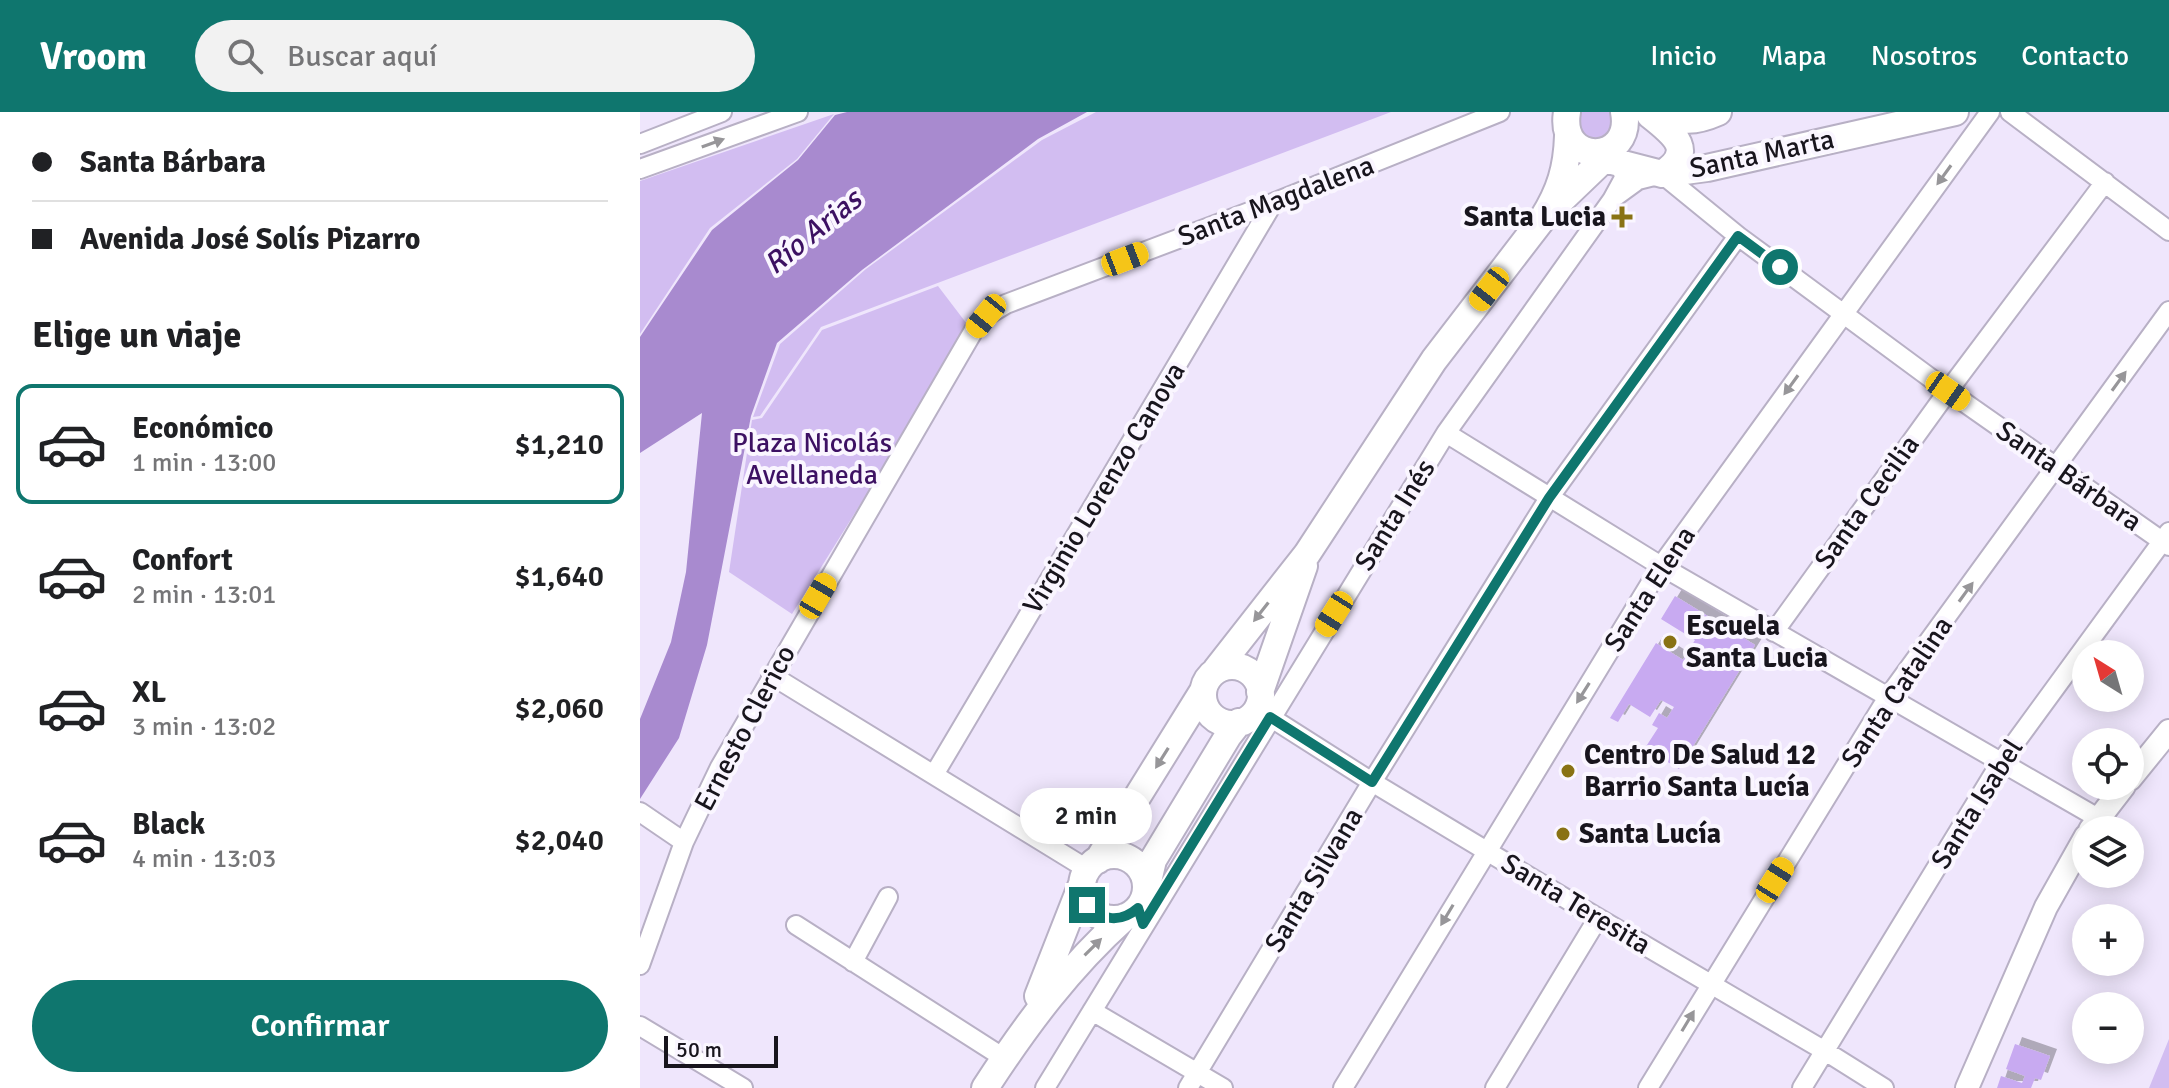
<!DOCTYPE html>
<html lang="es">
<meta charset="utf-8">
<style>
body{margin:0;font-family:Signika,sans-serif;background:#f2f2f2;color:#202124;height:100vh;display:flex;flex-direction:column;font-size:30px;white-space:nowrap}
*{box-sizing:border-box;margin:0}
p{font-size:26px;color:#757577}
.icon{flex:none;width:44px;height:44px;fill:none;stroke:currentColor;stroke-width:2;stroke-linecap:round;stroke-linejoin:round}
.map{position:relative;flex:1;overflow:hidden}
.drawer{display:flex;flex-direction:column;background:#fff;width:640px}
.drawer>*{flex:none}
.hud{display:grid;align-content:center;height:176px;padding:0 32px;background:#fff}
.needle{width:52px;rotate:323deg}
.controls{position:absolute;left:1432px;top:528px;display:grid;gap:16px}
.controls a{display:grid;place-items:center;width:72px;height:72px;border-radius:50%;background:#fff;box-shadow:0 4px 20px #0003;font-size:40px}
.scale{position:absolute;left:24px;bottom:20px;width:114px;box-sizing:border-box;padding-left:8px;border:4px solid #18151d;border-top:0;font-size:22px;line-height:28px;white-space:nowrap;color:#18151d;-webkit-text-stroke:6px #faf6ff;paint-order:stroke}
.end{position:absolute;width:36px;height:36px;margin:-18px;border:10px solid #0f766e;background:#fff;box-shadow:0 0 0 4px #fff}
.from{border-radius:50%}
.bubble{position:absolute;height:56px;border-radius:28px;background:#fff;box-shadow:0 4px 20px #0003;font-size:26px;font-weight:600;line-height:56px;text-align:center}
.car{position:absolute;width:24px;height:48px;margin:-24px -12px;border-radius:10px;box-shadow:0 0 6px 2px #0007;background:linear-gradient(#f5c518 24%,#345 0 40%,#f5c518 0 76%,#345 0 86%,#f5c518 0)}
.hud b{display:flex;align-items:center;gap:28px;height:76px;font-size:30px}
.hud b+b{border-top:2px solid #e0e0e0}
.hud i{width:20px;height:20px;background:#202124}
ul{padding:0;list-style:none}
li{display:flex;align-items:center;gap:24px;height:120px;margin:0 16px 12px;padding:0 16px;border:4px solid transparent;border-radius:16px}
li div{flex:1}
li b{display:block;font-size:30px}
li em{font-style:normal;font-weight:600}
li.selected{border-color:#0f766e}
li>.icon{width:72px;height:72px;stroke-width:1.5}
h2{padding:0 32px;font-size:36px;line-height:96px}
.action{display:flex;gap:16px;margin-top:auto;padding:16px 32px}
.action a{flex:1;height:92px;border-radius:48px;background:#0f766e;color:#fff;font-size:32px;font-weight:600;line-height:92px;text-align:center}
header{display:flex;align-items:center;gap:48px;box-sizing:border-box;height:112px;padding:0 40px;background:#0f766e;color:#fff}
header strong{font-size:38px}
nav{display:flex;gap:44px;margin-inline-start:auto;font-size:28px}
.search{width:560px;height:72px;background:#f2f2f2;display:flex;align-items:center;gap:20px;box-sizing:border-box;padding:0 28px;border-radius:44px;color:#757577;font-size:30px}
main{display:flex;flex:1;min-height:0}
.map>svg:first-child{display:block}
</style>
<header>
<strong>Vroom</strong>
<div class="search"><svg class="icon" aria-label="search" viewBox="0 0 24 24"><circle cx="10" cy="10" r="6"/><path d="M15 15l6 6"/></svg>Buscar aquí</div>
<nav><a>Inicio</a><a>Mapa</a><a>Nosotros</a><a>Contacto</a></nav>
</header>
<main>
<section class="drawer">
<div class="hud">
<b><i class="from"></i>Santa Bárbara</b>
<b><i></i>Avenida José Solís Pizarro</b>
</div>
<h2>Elige un viaje</h2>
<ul>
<li class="selected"><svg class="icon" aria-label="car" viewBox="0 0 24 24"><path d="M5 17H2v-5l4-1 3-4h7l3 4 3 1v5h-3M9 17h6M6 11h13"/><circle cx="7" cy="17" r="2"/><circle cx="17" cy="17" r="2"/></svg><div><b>Económico</b><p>1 min · 13:00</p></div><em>$1,210</em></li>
<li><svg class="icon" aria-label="car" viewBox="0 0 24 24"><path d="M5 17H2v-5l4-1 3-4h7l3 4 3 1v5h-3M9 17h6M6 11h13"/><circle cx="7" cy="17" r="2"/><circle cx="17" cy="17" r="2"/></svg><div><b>Confort</b><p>2 min · 13:01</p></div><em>$1,640</em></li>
<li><svg class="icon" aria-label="car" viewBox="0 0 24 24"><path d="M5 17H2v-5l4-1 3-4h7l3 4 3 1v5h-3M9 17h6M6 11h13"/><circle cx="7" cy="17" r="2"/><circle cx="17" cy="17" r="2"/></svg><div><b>XL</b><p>3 min · 13:02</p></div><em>$2,060</em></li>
<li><svg class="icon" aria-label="car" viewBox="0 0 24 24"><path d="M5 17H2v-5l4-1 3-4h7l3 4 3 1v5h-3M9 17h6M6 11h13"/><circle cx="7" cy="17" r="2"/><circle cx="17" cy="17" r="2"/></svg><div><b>Black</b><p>4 min · 13:03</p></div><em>$2,040</em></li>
</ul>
<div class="action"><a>Confirmar</a></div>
</section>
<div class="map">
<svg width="1529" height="976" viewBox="0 0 1529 976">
<defs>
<filter id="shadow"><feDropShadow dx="7" dy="-7" stdDeviation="0" flood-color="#0004"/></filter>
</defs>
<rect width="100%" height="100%" fill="#efe6fc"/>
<path fill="#d2bdf1" d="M456,0H751L181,215L120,304L113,305L140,232L226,157L402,28Z
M935,0H975V19L959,30L939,24Z
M194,2L157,47L70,116L0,222V69Z
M298,174L330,216L152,502L89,460L112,308L122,306L182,218Z
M1529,927V976H1509Z"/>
<path fill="#a88acf" d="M207,0H447L398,27L222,158L137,231L111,304L67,533L39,626L0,687V607L31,530L46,460L62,301L0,341V225L72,118L158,48L195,3Z"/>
<path fill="#c8aaf1" filter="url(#shadow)" d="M1035,484L1115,533L1039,657L1005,636L1018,616L1012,613L1019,601L1027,606L1034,595L1021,588L1010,605L989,592L978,610L970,606L1016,531L1043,548L1055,528L1021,507Z
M1375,932L1410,944L1401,968L1395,966L1391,976H1357L1361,964L1382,971L1385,964L1366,957Z"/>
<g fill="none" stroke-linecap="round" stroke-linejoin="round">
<defs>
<path id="minor" d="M1370,0L1529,119
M0,32L82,0
M0,57L158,0
M976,84L998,68L1022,62L1098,124L1308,279L1529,434
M806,321L1021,454L1458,706
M1134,520L1308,279L1465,70
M131,563L447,757
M619,592L630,605L732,670L958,806L1185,939L1244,976
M295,661L633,91
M0,700L44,730
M156,813L364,946
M213,850L248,785
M0,853L44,730L80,655L334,218L346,204L366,192L633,91L860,0
M452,899L583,976
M0,914L103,976
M405,976L806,321L972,88L984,66L981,51
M548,976L732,670L909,386L1098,124
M703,976L1021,454L1350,0
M855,976L958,806
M1008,976L1248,585L1529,199
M1162,976L1361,650L1529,420"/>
<path id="tertiary" d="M1490,667L1529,619
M1450,718L1484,674
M1327,976L1406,795L1446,724"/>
<path id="secondary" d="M927,0C918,55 994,52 984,0
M1010,3C1034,22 1057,39 1022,62
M1012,3C1039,8 1051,12 1078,0
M951,40L964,47L1022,62L1067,56L1315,0
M917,92L964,47L972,36
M563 583a29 29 0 1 1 58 0a29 29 0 1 1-58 0Z
M576,558L667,442L794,248L903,106C920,79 927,56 928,24
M620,580L664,454
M442 775a32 32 0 1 1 64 0a32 32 0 1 1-64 0Z
M458,748L563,579
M506,778L513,748L588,624L599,610
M398,884L442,772
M345,976C386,913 429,855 485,805"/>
</defs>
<use href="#minor" stroke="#b8b0c5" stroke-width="22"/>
<use href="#tertiary" stroke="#b8b0c5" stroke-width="26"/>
<use href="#secondary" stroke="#b8b0c5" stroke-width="30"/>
<use href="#minor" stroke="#fff" stroke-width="18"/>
<use href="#tertiary" stroke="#fff" stroke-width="22"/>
<use href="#secondary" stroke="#fff" stroke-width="26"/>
</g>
<defs><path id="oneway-solid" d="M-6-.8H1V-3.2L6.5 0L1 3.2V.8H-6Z" transform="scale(2)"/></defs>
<g fill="#979699">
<use href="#oneway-solid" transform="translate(73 31) rotate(-20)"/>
<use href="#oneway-solid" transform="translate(1304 63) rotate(126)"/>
<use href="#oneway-solid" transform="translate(1479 269) rotate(-54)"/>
<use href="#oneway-solid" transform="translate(1151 273) rotate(126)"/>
<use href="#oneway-solid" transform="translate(1326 480) rotate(-54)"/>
<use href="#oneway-solid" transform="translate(621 500) rotate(128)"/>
<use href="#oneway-solid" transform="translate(943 581) rotate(122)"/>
<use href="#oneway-solid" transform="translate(522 646) rotate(122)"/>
<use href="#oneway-solid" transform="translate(807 803) rotate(121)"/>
<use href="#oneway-solid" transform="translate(453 835) rotate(-45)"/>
<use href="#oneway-solid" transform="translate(1048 909) rotate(-59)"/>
</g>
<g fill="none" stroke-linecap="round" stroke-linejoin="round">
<path stroke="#0f766e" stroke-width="10" d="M447,793C462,809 481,811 498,796L503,812L630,605L732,670L909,386L1098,124L1140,155"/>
</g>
<g fill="#897214" stroke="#faf6ff" stroke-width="3">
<path d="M978 93h8v8h8v8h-8v8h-8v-8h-8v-8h8z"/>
<circle cx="1030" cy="530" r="8"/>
<circle cx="928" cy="659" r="8"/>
<circle cx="923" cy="722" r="8"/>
</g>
<g text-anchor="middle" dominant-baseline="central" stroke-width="8" stroke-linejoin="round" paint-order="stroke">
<g font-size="28" fill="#18151d" stroke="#faf6ff">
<text transform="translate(1122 42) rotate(-12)">Santa Marta</text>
<text transform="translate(636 89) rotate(-21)">Santa Magdalena</text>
<text transform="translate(1429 364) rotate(35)">Santa Bárbara</text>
<text transform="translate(464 376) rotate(-59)">Virginio Lorenzo Canova</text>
<text transform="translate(1227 390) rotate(-54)">Santa Cecilia</text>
<text transform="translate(755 403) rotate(-58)">Santa Inés</text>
<text transform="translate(1010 477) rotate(-57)">Santa Elena</text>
<text transform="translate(1257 580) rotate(-56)">Santa Catalina</text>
<text transform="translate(105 616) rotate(-62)">Ernesto Clerico</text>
<text transform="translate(1337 692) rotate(-58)">Santa Isabel</text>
<text transform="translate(674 768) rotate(-59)">Santa Silvana</text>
<text transform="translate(936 792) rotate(31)">Santa Teresita</text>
</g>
<g font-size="28" font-weight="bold" fill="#18151d" stroke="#faf6ff" text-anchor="start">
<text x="966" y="105" text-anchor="end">Santa Lucia</text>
<text x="1046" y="514">Escuela<tspan x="1046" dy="32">Santa Lucia</tspan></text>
<text x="944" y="643">Centro De Salud 12<tspan x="944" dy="32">Barrio Santa Lucía</tspan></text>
<text x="939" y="722">Santa Lucía</text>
</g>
<g font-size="28" fill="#3d1163" stroke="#faf6ff">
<text x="172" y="331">Plaza Nicolás<tspan x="172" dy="32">Avellaneda</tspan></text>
</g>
<g font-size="30" font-style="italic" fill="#3c1062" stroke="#faf6ff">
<text transform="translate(173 120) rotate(-39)">Río Arias</text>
</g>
</g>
</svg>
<div class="controls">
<a><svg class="needle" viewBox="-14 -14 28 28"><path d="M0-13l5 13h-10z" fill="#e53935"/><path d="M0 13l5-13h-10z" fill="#757577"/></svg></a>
<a><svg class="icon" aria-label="locate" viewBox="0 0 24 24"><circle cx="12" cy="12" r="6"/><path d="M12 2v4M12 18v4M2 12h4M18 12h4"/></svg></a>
<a><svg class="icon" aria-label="layers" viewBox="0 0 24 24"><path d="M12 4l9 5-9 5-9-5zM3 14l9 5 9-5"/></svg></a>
<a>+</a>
<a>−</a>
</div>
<div class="scale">50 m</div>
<i class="end from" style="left:1140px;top:155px"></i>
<i class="end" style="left:447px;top:793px"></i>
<div class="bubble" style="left:380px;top:676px;width:132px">2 min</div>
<i class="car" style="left:485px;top:147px;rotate:69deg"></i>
<i class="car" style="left:849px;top:177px;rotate:218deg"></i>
<i class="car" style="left:346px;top:204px;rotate:219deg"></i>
<i class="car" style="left:1308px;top:279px;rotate:125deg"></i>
<i class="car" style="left:178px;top:484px;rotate:30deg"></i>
<i class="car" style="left:694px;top:502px;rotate:212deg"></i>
<i class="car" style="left:1135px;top:768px;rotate:32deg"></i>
</div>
</main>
